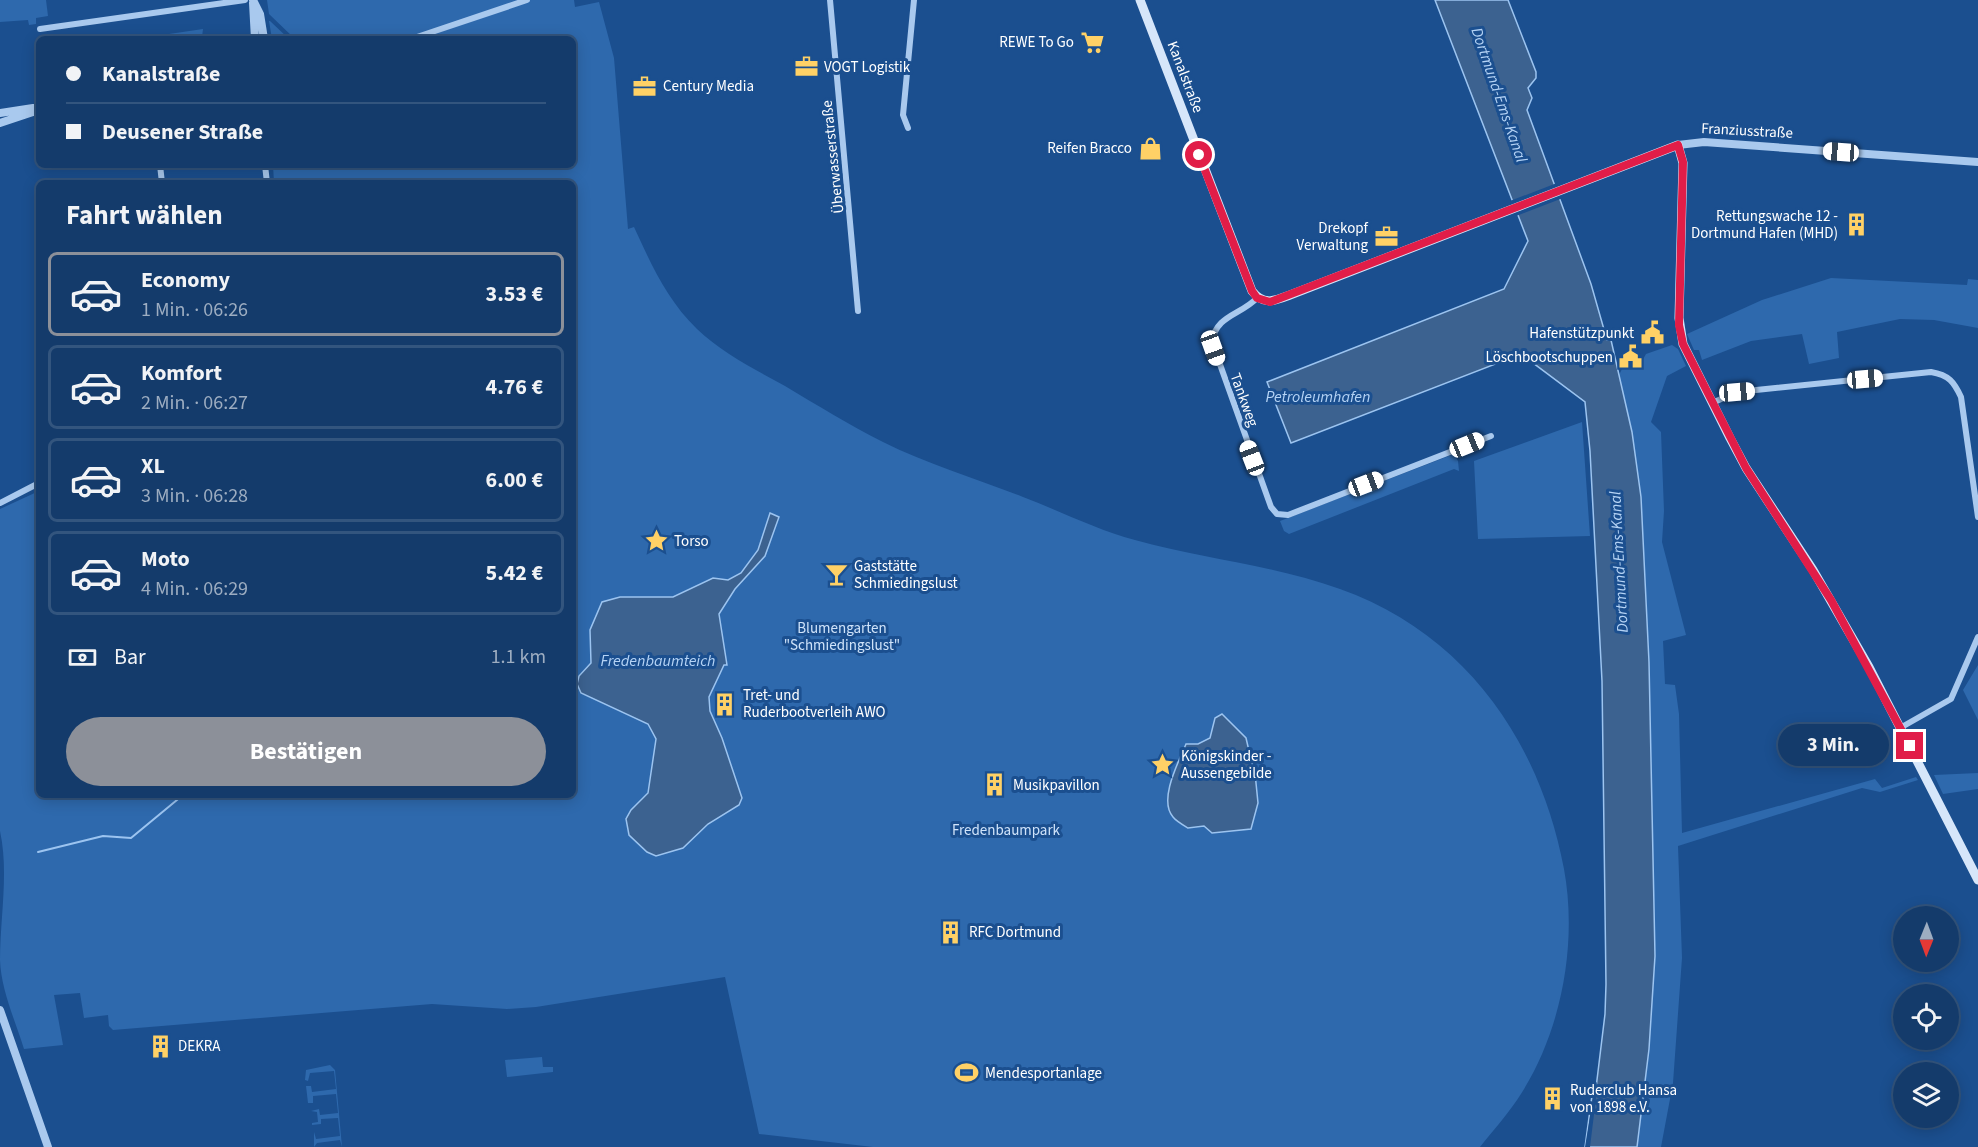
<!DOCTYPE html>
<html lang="de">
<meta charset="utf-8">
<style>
body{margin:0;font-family:"Source Sans 3",sans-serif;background:#214673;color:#f1f3f6;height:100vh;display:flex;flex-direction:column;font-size:22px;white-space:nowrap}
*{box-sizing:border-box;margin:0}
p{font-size:20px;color:#9dadc1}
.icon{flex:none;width:33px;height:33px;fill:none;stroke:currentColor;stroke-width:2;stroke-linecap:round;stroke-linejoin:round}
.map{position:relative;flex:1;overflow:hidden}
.panel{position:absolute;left:36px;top:180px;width:540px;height:618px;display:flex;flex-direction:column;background:#143b6b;border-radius:9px;box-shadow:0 3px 15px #0003,0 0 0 2px #33557e}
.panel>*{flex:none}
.hud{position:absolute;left:36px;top:36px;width:540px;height:132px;border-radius:9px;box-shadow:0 3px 15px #0003,0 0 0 2px #33557e;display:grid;align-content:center;height:132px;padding:0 30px;background:#143b6b}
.needle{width:39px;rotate:181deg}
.tools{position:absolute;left:1893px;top:906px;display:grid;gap:12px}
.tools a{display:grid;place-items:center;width:66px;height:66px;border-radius:50%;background:#143b6b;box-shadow:0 3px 15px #0003,0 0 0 2px #33557e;font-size:30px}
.end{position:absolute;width:27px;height:27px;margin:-14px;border:8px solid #e11d48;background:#fff;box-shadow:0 0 0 3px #fff}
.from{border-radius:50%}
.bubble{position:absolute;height:42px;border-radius:21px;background:#143b6b;box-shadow:0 3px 15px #0003,0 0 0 2px #33557e;font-size:20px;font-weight:700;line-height:42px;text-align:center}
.car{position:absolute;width:18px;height:36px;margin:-18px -9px;border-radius:8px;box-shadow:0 0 4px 2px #0007;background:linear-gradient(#fff 24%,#345 0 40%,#fff 0 76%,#345 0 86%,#fff 0)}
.hud b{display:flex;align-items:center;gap:21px;height:57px;font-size:22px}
.hud b+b{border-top:2px solid #33557e}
.hud i{width:15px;height:15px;background:#f1f3f6}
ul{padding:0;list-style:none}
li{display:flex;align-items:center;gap:18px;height:84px;margin:0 12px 9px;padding:0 18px;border:3px solid #33557e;border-radius:9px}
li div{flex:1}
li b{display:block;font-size:22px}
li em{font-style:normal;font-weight:700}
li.selected{border-color:#8c9099}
li>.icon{width:54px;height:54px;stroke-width:1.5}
h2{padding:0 30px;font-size:27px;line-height:72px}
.pay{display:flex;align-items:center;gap:15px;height:66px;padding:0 30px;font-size:22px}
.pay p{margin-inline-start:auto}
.button{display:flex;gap:12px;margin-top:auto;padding:12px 30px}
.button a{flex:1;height:69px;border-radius:36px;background:#8c9099;color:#fff;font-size:24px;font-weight:700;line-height:69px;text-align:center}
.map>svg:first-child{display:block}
</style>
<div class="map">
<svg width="1978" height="1147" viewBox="0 0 1978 1147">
<rect width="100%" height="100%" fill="#1b4f8f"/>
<path fill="#2e69ad" d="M0,0H46L48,16L36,18V24L29,25L28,20L0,22Z
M267,0H574L575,7L599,2L614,58L628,229L634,227C651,264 667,300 697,329C722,353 754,369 785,386C817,405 849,425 883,442C927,464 977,479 1023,497C1060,511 1097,530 1135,540C1203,559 1274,565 1340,589C1466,634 1540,742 1564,869C1578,945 1561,1035 1517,1100C1506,1116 1492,1132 1480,1147H873L759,1134L725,977L536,1007L507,1009L432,1004L113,1030L109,1026L108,1015L84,1018L80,993L54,995L63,1045L24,1049C15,1020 1,990 0,960C0,917 9,873 0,831V509L39,491V795H573V183H274L273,165H573V39H295L269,14Z
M269,21H270L289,39H272Z
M203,29L202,37L198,39H135Z
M1831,278L1967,285L1968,279L1978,280V328L1934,320L1900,319L1837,332L1839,358L1809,364L1802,334L1751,341L1702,360L1699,350H1694L1687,334L1762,300Z
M1672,345L1678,349L1686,366L1667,376L1651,422L1661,432L1664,511L1662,542L1686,635L1663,641L1665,684L1675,685L1679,714L1682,833L1875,779L1882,788L1916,777L1918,780L1880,792L1862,788L1678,846L1682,958L1673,1083L1661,1147H1637L1649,1049L1655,956L1649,662L1641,497L1619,375L1623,367L1641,363L1646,354Z
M1582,422L1590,536L1478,539L1474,461Z
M1454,454L1458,461L1459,471L1454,469L1289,534L1284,531L1280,521Z
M1978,665V720L1963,690Z
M1978,773V789L1943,794L1934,775Z
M542,1057L543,1067H553V1072L507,1077L505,1060Z
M330,1065L335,1070L342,1147L340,1140L317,1143L314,1147V1132L316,1139L340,1136L338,1118L321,1119V1124L312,1125V1123L318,1122L317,1112L311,1111L319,1109L320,1115L338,1113L336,1094L313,1096V1103H308L306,1086H311L312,1092L336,1089L334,1071L310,1073L308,1081L305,1080L306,1070Z"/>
<path fill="#3c6290" stroke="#9cc4f0" stroke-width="1.5" d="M1435,0H1508L1536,72V78L1528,88L1532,98L1527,110L1591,284L1607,340H1611L1632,432L1641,497L1649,662L1655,956L1649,1049L1637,1147H1585L1593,1088H1596L1605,1014L1606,984L1602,681L1590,451L1585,402L1521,354L1291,443L1267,382L1504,289L1528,241Z
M770,513L779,517L765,556L735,589L719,614L727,665H724L709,697L710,711L722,738L742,798L739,805L708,824L683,848L656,856L647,852L629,835L626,819L631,810L648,793L656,739L648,724L581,693L577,684L579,676L591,663L590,630L602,602L620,597H673L713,578L728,580L741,573L758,550Z
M1222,714L1246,738L1253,768L1257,770L1255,773L1258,803L1251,829L1212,833L1204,826L1188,828C1183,825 1176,821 1173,817C1158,800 1179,761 1186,744H1198L1210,738L1215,718Z"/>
<path fill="#1b4f8f" d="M1557,183L1563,198L1516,216L1510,201Z
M1594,1092L1596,1098L1590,1147H1585Z"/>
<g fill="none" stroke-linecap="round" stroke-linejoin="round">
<path stroke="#9cc4f0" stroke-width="2" d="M38,852L103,836L131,838L183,795"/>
<path stroke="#a9c9ee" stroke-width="6" d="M830,0L858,311
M40,29L245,0
M411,39L527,0
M908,128L903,115L914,0
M160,165L162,183
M265,165L267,183
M1257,298C1241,315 1216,315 1212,342L1271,507L1277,514L1288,515L1491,436
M1712,403L1737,392L1931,372C1949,375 1954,382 1961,397L1978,517
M0,503L39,483
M1900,728L1951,699L1978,637"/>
<path stroke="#a9c9ee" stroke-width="8" d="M253,0L260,14L264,39
M253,3L255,39
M0,113L33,108
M0,123L39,110
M1678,145L1704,142L1978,162
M0,1010L48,1147"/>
<path stroke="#d6e6fa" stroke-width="9" d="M1140,0L1252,291C1264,306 1274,301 1290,295L1678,145L1683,163L1679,318L1683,344L1730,438L1746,468L1813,570L1869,667L1978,880"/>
</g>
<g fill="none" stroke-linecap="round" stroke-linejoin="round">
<path stroke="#e11d48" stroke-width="8" d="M1199,155L1252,291L1257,298L1270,302L1678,145L1683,162L1679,325L1683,344L1746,468L1831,600L1910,746"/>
</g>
<defs>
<symbol id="supermarket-bare" viewBox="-9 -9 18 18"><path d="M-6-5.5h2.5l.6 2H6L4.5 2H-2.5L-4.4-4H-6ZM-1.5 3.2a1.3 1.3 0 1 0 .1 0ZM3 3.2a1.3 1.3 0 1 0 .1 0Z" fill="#ffd166" stroke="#1b4f8f" stroke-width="2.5" paint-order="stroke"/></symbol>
<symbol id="office-bare" viewBox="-9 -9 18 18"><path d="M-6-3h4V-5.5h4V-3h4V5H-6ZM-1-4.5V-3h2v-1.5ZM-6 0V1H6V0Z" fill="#ffd166" stroke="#1b4f8f" stroke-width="2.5" paint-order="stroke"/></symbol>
<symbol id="shop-bare" viewBox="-9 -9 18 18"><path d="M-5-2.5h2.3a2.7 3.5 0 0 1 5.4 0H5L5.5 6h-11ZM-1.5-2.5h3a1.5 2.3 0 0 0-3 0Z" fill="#ffd166" stroke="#1b4f8f" stroke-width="2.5" paint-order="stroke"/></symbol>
<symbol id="building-bare" viewBox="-9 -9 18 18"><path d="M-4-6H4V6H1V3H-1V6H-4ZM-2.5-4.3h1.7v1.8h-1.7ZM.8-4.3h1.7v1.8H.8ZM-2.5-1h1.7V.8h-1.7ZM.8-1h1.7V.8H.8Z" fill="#ffd166" stroke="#1b4f8f" stroke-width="2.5" paint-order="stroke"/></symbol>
<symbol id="civic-bare" viewBox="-9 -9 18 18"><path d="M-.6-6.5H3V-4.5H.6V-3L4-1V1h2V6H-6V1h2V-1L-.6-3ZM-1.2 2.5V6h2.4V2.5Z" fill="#ffd166" stroke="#1b4f8f" stroke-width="2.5" paint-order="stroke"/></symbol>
<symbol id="sight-bare" viewBox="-9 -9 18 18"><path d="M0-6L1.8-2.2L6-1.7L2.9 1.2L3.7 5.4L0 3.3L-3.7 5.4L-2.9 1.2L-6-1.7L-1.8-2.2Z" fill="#ffd166" stroke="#1b4f8f" stroke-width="2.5" paint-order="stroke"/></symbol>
<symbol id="bar-bare" viewBox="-9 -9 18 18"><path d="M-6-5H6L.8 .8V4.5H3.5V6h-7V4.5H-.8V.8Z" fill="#ffd166" stroke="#1b4f8f" stroke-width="2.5" paint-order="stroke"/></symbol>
<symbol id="stadium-bare" viewBox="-9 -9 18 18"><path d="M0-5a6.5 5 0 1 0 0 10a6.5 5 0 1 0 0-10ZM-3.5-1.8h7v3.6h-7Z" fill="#ffd166" stroke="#1b4f8f" stroke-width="2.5" paint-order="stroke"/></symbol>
</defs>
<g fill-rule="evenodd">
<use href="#supermarket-bare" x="1076" y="26" width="33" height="33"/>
<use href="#office-bare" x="790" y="50" width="33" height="33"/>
<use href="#office-bare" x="628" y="70" width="33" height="33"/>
<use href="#shop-bare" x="1134" y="132" width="33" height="33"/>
<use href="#building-bare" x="1840" y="208" width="33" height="33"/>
<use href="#office-bare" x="1370" y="220" width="33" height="33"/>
<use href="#civic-bare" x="1636" y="316" width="33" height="33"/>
<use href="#civic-bare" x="1614" y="340" width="33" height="33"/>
<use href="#sight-bare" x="640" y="524" width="33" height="33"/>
<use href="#bar-bare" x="820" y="558" width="33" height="33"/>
<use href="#building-bare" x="708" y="688" width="33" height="33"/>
<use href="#sight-bare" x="1146" y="748" width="33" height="33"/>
<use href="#building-bare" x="978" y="768" width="33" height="33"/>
<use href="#building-bare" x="934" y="916" width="33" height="33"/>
<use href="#building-bare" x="144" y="1030" width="33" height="33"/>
<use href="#stadium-bare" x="950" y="1056" width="33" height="33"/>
<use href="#building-bare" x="1536" y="1082" width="33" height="33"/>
</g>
<g text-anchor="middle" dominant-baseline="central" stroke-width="6" stroke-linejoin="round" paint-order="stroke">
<g font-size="15" fill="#fff" stroke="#1b4f8f" text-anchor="start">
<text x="1074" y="42" text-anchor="end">REWE To Go</text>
<text x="824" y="67">VOGT Logistik</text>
<text x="663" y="86">Century Media</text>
<text x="1132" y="148" text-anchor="end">Reifen Bracco</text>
<text x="1838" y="216" text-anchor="end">Rettungswache 12 -<tspan x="1838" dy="17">Dortmund Hafen (MHD)</tspan></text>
<text x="1368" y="228" text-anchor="end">Drekopf<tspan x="1368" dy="17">Verwaltung</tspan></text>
<text x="1634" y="333" text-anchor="end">Hafenstützpunkt</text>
<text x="1613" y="357" text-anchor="end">Löschbootschuppen</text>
<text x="674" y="541">Torso</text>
<text x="854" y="566">Gaststätte<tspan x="854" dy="17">Schmiedingslust</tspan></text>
<text x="743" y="695">Tret- und<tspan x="743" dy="17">Ruderbootverleih AWO</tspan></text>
<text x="1181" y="756">Königskinder -<tspan x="1181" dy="17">Aussengebilde</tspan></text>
<text x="1013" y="785">Musikpavillon</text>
<text x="969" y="932">RFC Dortmund</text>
<text x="178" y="1046">DEKRA</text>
<text x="985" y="1073">Mendesportanlage</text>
<text x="1570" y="1090">Ruderclub Hansa<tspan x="1570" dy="17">von 1898 e.V.</tspan></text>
</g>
<g font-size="15" fill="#fff" stroke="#1b4f8f">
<text transform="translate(1185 77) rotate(69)">Kanalstraße</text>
<text transform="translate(1747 131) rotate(3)">Franziusstraße</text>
<text transform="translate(833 157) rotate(-96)">Überwasserstraße</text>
<text transform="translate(1244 400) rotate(70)">Tankweg</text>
</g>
<g font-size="15" fill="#cfe3fa" stroke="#1b4f8f">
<text x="842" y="628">Blumengarten<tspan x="842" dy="17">"Schmiedingslust"</tspan></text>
<text x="1006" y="830">Fredenbaumpark</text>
</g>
<g font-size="16" font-style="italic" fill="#b5d3f5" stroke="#1b4f8f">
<text transform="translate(1499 95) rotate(71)">Dortmund-Ems-Kanal</text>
<text x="1318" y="397">Petroleumhafen</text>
<text transform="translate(1619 562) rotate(-93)">Dortmund-Ems-Kanal</text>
<text x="658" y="661">Fredenbaumteich</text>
</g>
</g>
</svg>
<div class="tools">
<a><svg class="needle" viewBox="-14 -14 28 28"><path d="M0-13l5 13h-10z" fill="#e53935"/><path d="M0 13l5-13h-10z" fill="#9dadc1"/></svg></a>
<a><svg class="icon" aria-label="locate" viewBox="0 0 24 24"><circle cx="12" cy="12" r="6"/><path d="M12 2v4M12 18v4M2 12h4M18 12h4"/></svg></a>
<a><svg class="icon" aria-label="layers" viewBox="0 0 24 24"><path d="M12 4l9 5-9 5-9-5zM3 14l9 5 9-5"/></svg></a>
</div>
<i class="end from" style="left:1199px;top:155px"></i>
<i class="end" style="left:1910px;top:746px"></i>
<div class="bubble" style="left:1778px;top:724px;width:111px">3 Min.</div>
<i class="car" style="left:1841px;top:152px;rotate:274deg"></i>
<i class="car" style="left:1213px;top:348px;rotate:160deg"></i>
<i class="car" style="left:1865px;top:379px;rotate:85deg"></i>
<i class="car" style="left:1737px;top:392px;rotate:85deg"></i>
<i class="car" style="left:1467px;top:445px;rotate:68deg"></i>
<i class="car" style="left:1252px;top:458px;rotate:339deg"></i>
<i class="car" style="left:1366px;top:484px;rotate:69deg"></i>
<div class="hud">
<b><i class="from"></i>Kanalstraße</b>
<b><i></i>Deusener Straße</b>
</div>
<section class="panel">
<h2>Fahrt wählen</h2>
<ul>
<li class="selected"><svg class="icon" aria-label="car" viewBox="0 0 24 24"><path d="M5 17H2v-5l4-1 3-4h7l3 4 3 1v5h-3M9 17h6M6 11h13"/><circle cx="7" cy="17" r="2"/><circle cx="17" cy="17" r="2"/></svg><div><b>Economy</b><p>1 Min. · 06:26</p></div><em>3.53 €</em></li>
<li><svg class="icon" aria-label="car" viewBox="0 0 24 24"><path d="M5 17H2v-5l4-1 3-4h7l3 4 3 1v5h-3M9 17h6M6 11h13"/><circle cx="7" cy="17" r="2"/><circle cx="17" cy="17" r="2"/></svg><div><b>Komfort</b><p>2 Min. · 06:27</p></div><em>4.76 €</em></li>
<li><svg class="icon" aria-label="car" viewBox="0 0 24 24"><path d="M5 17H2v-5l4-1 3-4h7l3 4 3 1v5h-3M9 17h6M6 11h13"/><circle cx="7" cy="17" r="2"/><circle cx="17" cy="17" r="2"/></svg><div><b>XL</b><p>3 Min. · 06:28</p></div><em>6.00 €</em></li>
<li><svg class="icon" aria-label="car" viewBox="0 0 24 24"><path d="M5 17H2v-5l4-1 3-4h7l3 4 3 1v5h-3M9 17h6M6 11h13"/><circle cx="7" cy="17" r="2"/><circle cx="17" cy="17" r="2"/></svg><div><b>Moto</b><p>4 Min. · 06:29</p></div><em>5.42 €</em></li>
</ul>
<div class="pay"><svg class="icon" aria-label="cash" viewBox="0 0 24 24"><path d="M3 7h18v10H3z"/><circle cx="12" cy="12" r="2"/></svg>Bar<p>1.1 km</p></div>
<div class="button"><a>Bestätigen</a></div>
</section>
</div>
